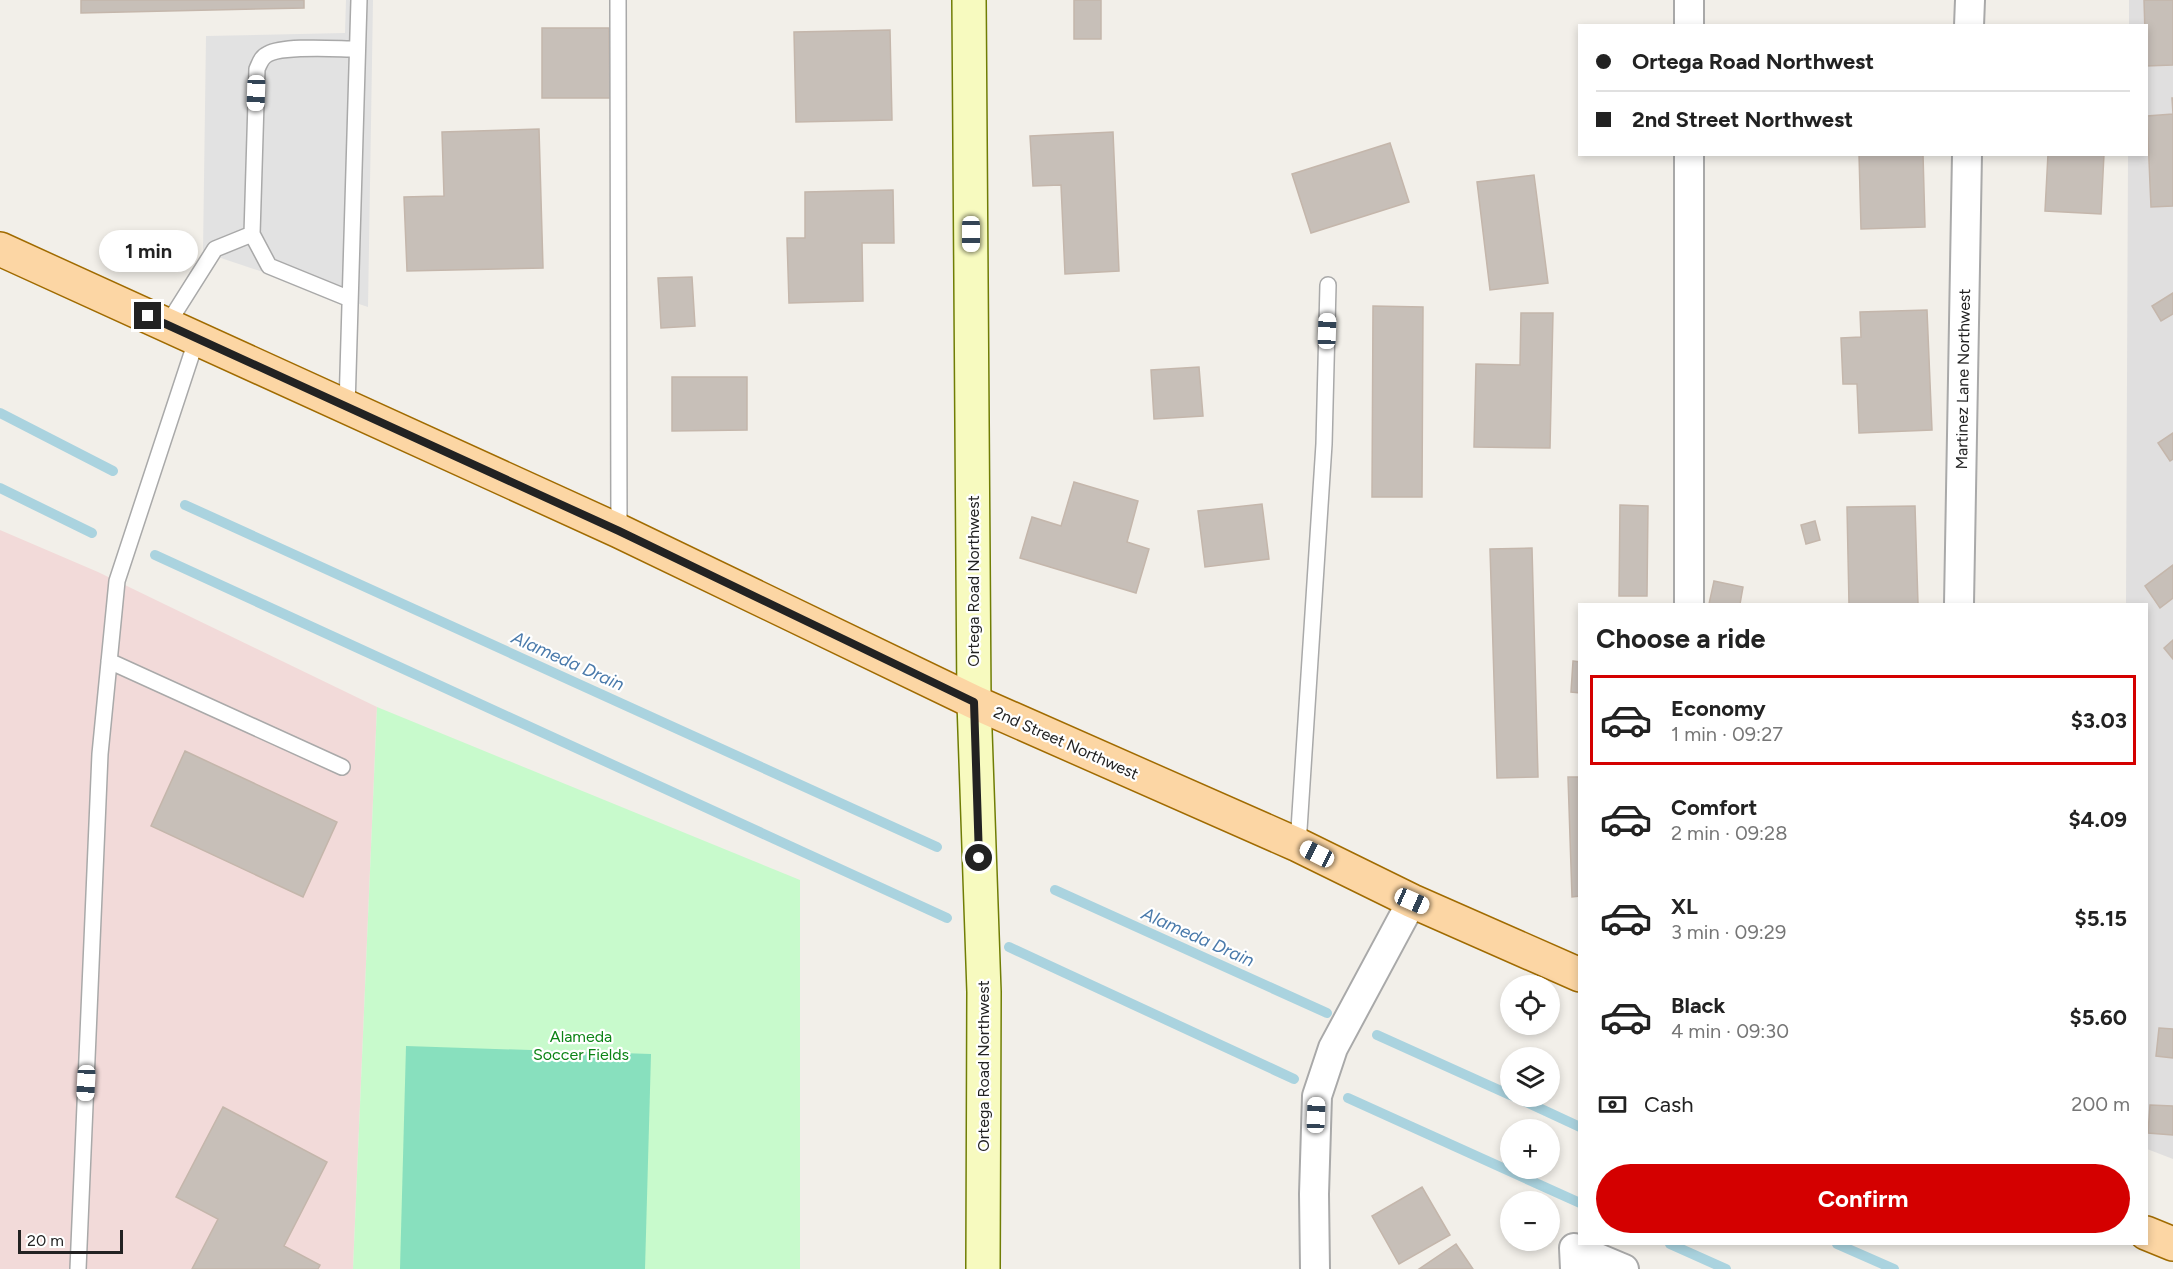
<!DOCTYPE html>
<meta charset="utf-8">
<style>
body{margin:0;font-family:Figtree,sans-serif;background:#f6f6f6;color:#222;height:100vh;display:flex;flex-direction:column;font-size:22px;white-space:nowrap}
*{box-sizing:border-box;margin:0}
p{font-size:20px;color:#767676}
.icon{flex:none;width:33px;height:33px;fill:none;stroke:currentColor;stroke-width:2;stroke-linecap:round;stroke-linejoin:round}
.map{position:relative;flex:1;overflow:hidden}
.drawer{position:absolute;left:1578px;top:603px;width:570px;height:642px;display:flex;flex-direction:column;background:#fff;border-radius:0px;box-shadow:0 3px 9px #0003}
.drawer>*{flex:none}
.hud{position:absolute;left:1578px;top:24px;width:570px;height:132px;border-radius:0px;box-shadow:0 3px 9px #0003;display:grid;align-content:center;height:132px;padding:0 18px;background:#fff}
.controls{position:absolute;left:1500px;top:975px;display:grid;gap:12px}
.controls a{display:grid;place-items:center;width:60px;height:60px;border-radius:50%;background:#fff;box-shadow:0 3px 9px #0003;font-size:30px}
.scale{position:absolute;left:18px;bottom:15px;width:105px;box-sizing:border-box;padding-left:6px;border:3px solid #222;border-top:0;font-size:16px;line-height:21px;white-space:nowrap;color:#222;-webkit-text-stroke:4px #fff;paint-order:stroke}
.end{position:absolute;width:27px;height:27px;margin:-14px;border:8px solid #222;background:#fff;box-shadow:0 0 0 3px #fff}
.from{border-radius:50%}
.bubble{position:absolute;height:42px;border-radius:21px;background:#fff;box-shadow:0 3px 9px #0003;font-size:20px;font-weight:700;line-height:42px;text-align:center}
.car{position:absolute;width:18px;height:36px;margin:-18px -9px;border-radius:8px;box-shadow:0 0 4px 2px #0007;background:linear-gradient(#fff 24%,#345 0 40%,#fff 0 76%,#345 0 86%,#fff 0)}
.hud b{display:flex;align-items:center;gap:21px;height:57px;font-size:22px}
.hud b+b{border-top:2px solid #e0e0e0}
.hud i{width:15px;height:15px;background:#222}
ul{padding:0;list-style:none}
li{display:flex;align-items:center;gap:18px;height:90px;margin:0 12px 9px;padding:0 6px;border:3px solid transparent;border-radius:0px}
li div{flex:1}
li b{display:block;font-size:22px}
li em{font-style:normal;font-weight:700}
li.active{border-color:#d40000}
li>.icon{width:54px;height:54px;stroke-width:1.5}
h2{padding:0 18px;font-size:27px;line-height:72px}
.pay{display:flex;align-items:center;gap:15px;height:66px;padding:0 18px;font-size:22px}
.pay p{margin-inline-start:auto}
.primary-button{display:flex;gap:12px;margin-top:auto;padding:12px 18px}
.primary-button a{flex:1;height:69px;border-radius:36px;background:#d40000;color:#fff;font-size:24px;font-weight:700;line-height:69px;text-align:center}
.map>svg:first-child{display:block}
</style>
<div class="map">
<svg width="2173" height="1269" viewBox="0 0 2173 1269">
<rect width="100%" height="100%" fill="#f2efe9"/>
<path fill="#e0dfdf" d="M2129,0H2173V1159L2147,1149L2146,604H2126L2128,155L2146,154V26L2129,25Z"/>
<path fill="#f2dad9" d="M0,530L98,572L377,707L353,1269H0Z"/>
<path fill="#c8facc" d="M377,707L800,880V1269H353Z"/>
<path fill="#88e0be" d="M406,1046L651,1054L645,1269H400Z"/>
<path fill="#e2e2e2" d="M346,0H373L368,307L203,252L206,36L345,33Z"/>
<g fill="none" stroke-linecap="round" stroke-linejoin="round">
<path stroke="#aad3df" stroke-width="10" d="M0,413L113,471
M0,488L92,533
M185,505L937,847
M155,555L947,918
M1055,890L1327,1013
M1009,947L1294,1079
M1377,1035L1510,1095
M1513,1096L1580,1127
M1348,1098L1580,1203
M1670,1244L1726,1269
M1837,1244L1894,1269"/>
</g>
<path fill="#c7bfb8" stroke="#c4b6ab" stroke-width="1.5" d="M81,0H304V8L81,13Z
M1074,0H1101V39H1074Z
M2144,0H2173V65L2146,66Z
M542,28H609L610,98H542Z
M890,30L892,120L796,122L794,32Z
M2172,98H2173V206L2151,207L2147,116L2173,114Z
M539,129L543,268L407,271L404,197L444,196L442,132Z
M1113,132L1119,271L1065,274L1061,185L1033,186L1030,136Z
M1390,143L1409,202L1311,233L1292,174Z
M1859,154H1923L1925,227L1861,229Z
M2048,154H2104L2101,214L2045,211Z
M1534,175L1548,283L1490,290L1477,182Z
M893,190L894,243H862L863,301L789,303L787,238H805V192Z
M692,277L695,326L661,328L658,278Z
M2173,293V314L2161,321L2152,306Z
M1373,306L1423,307L1422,497H1372Z
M1927,310L1932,430L1859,433L1857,384H1843L1841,338L1861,337L1860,312Z
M1521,313H1553L1550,448L1474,447L1476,364L1520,365Z
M1199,367L1203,416L1154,419L1151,370Z
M672,377H747V430L672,431Z
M2173,433V459L2170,461L2158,443Z
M1074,482L1138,501L1127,542L1149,549L1136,593L1020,558L1032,517L1061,526Z
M1262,504L1269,559L1205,567L1198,511Z
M1620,505L1648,506L1647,596H1619Z
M1915,506L1918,604H1849L1847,507Z
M1815,521L1820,540L1806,544L1801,525Z
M1532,548L1538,777L1497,778L1490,549Z
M2173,565V598L2160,608L2145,586Z
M1714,581L1743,587L1740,604H1709Z
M2173,640V659L2164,648Z
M1573,661L1580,662V693L1571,692Z
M185,751L337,822L303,897L151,826Z
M1568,777H1580V896L1572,897Z
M2159,1028L2173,1029V1058L2156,1056Z
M2150,1105L2173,1106V1135L2148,1133Z
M223,1107L327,1162L284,1246L320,1265L318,1269H192L218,1219L176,1197Z
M1422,1187L1450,1235L1399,1264L1372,1216Z
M1456,1244L1473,1269H1419Z"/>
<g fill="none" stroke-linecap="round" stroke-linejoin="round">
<defs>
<path id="lane" d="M618,0L619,531
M350,299L269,266L252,234L257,69C260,63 261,57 268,54C284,45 337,49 357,49
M167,325L215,249L252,234
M347,407L359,0
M109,661L342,767
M1298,845L1324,444L1328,285
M78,1269L100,754L117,581L197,338"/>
<path id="street" d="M1689,0V26
M1969,26L1970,0
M1689,154V604
M1959,604L1967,154
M1315,1269L1314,1194L1317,1096L1333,1048L1412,901
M1575,1269L1574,1248L1624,1269"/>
<path id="secondary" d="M969,0L974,702L984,992L983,1269"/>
<path id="primary" d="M0,249L619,531L974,702L1298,845L1412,901L1580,975
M2146,1233L2173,1244"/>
</defs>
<use href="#lane" stroke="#a9a9a9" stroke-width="18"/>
<use href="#street" stroke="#a9a9a9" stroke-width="32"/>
<use href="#secondary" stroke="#707d05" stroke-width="36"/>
<use href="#primary" stroke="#a06b00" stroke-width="36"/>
<use href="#lane" stroke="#fff" stroke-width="15"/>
<use href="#street" stroke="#fff" stroke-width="28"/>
<use href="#secondary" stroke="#f7fabf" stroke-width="33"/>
<use href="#primary" stroke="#fcd6a4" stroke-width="33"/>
</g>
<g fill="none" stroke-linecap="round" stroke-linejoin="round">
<path stroke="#222" stroke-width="8" d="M148,316L619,531L974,702L979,858"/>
</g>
<g text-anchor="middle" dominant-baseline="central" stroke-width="4.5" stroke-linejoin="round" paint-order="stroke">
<g font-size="16" fill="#222" stroke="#fff">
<text transform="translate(1963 379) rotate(-89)">Martinez Lane Northwest</text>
<text transform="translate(973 581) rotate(-90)">Ortega Road Northwest</text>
<text transform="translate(1066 743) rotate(24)">2nd Street Northwest</text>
<text transform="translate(983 1066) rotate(-90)">Ortega Road Northwest</text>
</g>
<g font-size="16" fill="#0c8416" stroke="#fff">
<text x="581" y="1036">Alameda<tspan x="581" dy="18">Soccer Fields</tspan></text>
</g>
<g font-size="18" font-style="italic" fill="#4a7aab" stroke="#fff">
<text transform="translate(568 661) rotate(24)">Alameda Drain</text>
<text transform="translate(1198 937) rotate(24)">Alameda Drain</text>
</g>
</g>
</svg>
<div class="controls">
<a><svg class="icon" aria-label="locate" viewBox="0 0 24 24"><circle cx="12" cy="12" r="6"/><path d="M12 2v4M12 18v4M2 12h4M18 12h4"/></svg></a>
<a><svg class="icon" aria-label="layers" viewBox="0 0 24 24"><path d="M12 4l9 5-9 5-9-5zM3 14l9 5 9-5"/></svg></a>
<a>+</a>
<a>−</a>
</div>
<div class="scale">20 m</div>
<i class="end from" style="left:979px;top:858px"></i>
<i class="end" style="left:148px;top:316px"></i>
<div class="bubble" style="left:99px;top:230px;width:99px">1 min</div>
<i class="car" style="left:256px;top:93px;rotate:182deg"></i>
<i class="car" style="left:971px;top:234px;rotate:180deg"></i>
<i class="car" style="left:1327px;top:331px;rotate:2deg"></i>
<i class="car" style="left:1317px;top:854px;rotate:297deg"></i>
<i class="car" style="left:1412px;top:901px;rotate:114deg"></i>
<i class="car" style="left:86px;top:1083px;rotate:183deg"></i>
<i class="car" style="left:1316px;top:1115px;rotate:2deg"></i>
<div class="hud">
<b><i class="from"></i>Ortega Road Northwest</b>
<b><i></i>2nd Street Northwest</b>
</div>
<section class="drawer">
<h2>Choose a ride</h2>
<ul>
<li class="active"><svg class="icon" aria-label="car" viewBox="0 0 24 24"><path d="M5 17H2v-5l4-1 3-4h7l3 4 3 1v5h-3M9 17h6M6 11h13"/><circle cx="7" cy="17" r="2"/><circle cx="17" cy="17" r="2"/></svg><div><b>Economy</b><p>1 min · 09:27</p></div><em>$3.03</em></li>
<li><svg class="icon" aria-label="car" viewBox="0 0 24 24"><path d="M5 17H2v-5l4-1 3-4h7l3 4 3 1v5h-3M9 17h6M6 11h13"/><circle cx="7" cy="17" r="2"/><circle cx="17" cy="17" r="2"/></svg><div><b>Comfort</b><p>2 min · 09:28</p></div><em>$4.09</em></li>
<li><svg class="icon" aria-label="car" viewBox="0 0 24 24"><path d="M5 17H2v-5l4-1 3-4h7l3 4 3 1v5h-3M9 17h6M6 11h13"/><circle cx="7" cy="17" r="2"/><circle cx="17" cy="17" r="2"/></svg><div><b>XL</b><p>3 min · 09:29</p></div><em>$5.15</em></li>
<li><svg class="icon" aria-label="car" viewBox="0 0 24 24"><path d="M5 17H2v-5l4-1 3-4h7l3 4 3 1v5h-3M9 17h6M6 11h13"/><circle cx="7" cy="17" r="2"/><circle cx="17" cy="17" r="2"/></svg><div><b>Black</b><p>4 min · 09:30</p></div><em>$5.60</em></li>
</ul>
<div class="pay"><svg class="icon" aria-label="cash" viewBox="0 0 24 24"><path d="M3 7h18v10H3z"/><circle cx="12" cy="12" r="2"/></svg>Cash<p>200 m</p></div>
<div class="primary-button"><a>Confirm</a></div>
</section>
</div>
